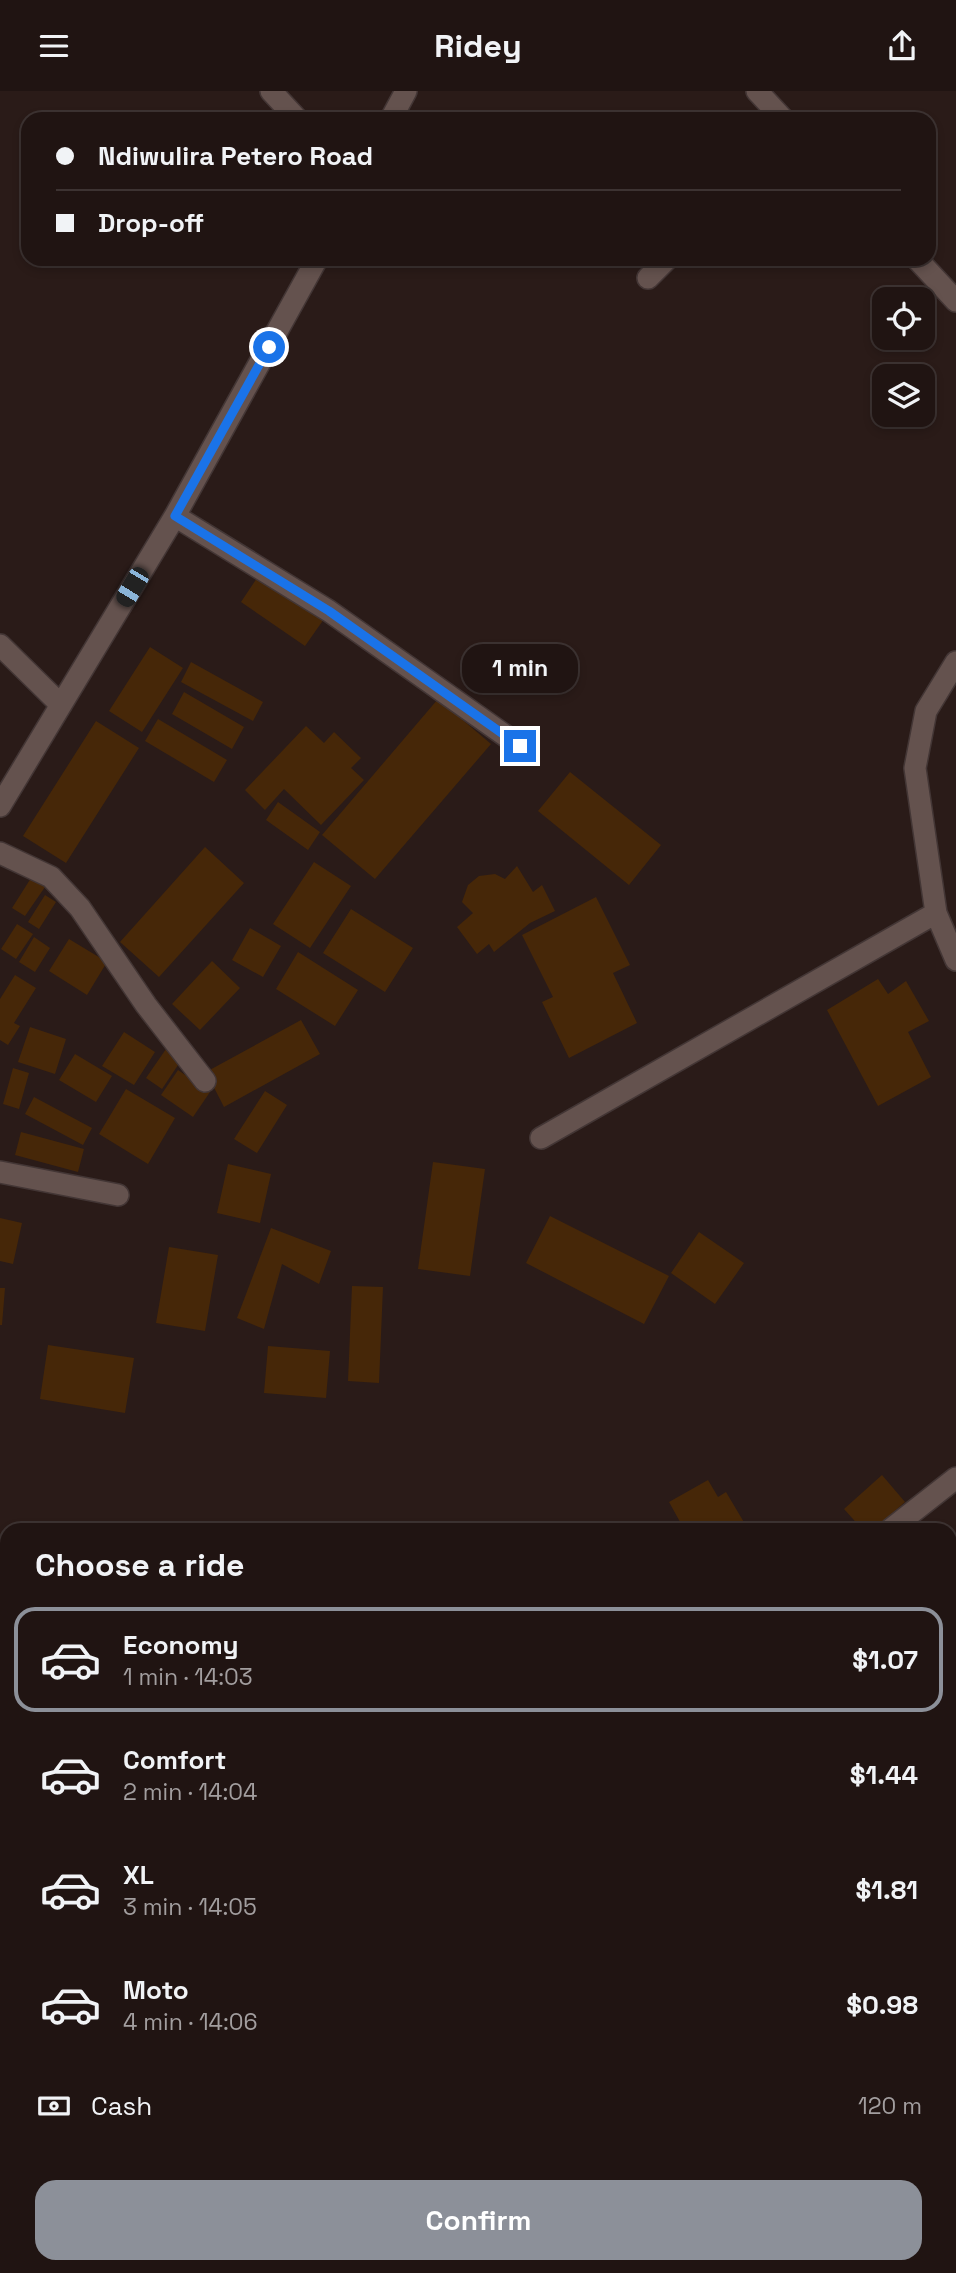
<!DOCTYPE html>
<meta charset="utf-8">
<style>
body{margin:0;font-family:"Space Grotesk",sans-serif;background:#2d2120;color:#f1f3f6;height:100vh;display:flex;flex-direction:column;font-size:26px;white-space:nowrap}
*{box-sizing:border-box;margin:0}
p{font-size:23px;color:#a29e9f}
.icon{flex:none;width:38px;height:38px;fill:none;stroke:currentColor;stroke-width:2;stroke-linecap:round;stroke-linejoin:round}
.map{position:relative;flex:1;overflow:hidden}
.details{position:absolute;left:0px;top:1432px;width:957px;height:751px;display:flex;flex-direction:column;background:#201412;border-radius:21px 21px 0 0;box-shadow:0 4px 10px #0003,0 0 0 2px #3d3332}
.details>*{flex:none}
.banner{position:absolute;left:21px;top:21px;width:915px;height:154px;border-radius:21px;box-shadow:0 4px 10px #0003,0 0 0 2px #3d3332;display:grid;align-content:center;height:154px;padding:0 35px;background:#201412}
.buttons{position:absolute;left:872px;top:196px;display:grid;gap:14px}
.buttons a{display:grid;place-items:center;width:63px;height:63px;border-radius:14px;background:#201412;box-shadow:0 4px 10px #0003,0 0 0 2px #3d3332;font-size:35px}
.end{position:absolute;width:32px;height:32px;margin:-16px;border:9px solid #1a73e8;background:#fff;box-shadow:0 0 0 4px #fff}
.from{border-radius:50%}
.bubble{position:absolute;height:49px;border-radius:21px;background:#201412;box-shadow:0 4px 10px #0003,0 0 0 2px #3d3332;font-size:23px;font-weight:700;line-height:49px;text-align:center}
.car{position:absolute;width:21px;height:42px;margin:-21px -10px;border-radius:9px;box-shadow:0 0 5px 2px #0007;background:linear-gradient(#222 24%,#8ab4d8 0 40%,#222 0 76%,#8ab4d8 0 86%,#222 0)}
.banner b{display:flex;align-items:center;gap:24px;height:66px;font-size:26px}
.banner b+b{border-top:2px solid #3d3332}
.banner i{width:18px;height:18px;background:#f1f3f6}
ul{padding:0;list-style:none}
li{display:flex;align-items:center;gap:21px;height:105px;margin:0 14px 10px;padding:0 21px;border:4px solid transparent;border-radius:21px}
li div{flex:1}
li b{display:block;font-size:26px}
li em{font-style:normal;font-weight:700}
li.selected{border-color:#8c9099}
li>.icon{width:63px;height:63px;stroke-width:1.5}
h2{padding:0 35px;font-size:32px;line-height:84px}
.pay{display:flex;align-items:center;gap:18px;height:77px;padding:0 35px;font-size:26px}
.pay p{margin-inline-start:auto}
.button{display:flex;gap:14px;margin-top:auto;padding:14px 35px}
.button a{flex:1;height:80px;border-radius:21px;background:#8c9099;color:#fff;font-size:28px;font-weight:700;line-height:80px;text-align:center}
header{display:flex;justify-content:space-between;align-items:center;height:91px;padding:0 35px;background:#201412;font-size:32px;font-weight:700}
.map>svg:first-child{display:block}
</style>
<header><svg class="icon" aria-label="menu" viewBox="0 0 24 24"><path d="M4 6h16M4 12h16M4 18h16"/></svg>Ridey<svg class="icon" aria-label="share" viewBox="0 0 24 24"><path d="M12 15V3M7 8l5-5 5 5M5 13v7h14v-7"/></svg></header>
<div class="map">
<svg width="956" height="2182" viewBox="0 0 956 2182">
<rect width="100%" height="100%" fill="#2a1b18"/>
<path fill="#462708" d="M259,484L324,528L305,555L241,511Z
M150,556L183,577L142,641L109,620Z
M191,571L263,611L253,630L181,591Z
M184,601L244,636L232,658L172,623Z
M438,608L491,653L375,788L322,744Z
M158,628L227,669L214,691L145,650Z
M96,630L139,657L66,772L23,745Z
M306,635L324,652L334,641L361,667L351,677L364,689L321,734L284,698L265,719L245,699Z
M570,681L661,754L629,794L538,720Z
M278,711L320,741L308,759L266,729Z
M205,756L244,792L159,886L120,851Z
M314,771L351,795L310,857L273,833Z
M517,775L533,801L542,794L555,820L530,832L494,861L489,853L477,863L457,836L473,822L462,811L468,794L479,785L495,783L505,788Z
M31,787L45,796L25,825L12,817Z
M45,804L56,811L39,838L28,831Z
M596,806L630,874L613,882L637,932L569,967L542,911L553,906L522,844Z
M351,818L413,857L385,901L323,862Z
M17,833L33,843L16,868L1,858Z
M250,837L281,855L263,886L232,869Z
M34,846L50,857L35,881L19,871Z
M69,848L107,871L87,904L49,880Z
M298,861L358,899L335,935L276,898Z
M212,870L240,897L200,939L172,913Z
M15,884L36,897L14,932L20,935L8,954L0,949V908Z
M878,888L888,903L906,890L929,930L908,941L931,986L878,1015L827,919Z
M301,929L320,963L224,1016L206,981Z
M30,936L66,948L55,983L18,971Z
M124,941L155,961L134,994L102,975Z
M166,958L182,968L162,998L146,987Z
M75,963L112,985L96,1011L59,989Z
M13,977L29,982L19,1018L3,1013Z
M178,979L210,1001L193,1026L161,1004Z
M126,998L175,1027L148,1073L99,1043Z
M265,1000L287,1014L257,1062L234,1048Z
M34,1006L92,1037L83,1054L25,1023Z
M21,1041L84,1058L78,1081L15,1064Z
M433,1071L485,1078L470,1185L418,1178Z
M228,1073L271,1083L260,1132L217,1122Z
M550,1125L669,1185L644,1233L526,1172Z
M0,1127L22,1132L13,1173L0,1170Z
M271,1137L331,1160L319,1193L282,1173L264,1238L237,1227Z
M699,1141L744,1172L715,1213L671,1182Z
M169,1156L218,1164L205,1240L156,1232Z
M352,1195L383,1196L379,1292L348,1290Z
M0,1197H5L2,1234H0Z
M48,1254L134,1267L125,1322L40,1308Z
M268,1255L330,1260L326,1307L264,1302Z
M882,1384L905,1411L874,1438H862L844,1418Z
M708,1389L718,1406L726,1401L748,1438H684L669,1411Z
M956,1483V1547L950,1540V1488Z
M956,1649V1690L950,1680V1653Z"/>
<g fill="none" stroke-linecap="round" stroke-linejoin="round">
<defs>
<path id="minor" d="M271,0L297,28
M757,0L783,28
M391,28L406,0
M917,168L956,210
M648,187L667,168
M175,425L329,520L520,655
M0,554L61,614
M956,571L926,620L915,677L936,822L956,869
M0,715L175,425L317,168
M0,762L51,786L80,817L146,914L205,990
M541,1047L936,822
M0,1081L118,1104
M891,1438L956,1387
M776,2175L780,2182"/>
</defs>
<use href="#minor" stroke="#433635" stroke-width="24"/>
<use href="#minor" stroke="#64524e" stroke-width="21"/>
</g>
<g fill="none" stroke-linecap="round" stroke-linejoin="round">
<path stroke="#1a73e8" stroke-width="9" d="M269,256L175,425L329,520L520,655"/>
</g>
</svg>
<div class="buttons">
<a><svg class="icon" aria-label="locate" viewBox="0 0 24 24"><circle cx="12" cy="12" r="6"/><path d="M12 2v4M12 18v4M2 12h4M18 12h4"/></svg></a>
<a><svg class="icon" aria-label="layers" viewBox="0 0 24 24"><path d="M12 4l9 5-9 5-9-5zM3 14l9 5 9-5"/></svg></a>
</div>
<i class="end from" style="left:269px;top:256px"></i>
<i class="end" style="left:520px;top:655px"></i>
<div class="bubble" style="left:462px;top:553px;width:116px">1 min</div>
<i class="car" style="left:132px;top:496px;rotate:211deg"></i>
<div class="banner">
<b><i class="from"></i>Ndiwulira Petero Road</b>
<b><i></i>Drop-off</b>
</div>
<section class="details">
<h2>Choose a ride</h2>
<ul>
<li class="selected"><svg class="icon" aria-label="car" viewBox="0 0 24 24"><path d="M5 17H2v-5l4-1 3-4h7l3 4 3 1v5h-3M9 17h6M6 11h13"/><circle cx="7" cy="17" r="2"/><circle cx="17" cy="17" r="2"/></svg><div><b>Economy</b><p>1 min · 14:03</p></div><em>$1.07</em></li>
<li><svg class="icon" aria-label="car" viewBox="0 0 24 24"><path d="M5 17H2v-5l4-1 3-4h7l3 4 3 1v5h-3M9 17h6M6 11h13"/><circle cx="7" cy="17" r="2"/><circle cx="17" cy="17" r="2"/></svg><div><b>Comfort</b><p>2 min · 14:04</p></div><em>$1.44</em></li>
<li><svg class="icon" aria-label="car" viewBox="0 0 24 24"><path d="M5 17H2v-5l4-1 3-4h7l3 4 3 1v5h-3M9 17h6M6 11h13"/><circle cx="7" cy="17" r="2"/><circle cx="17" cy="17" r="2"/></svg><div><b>XL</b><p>3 min · 14:05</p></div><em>$1.81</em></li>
<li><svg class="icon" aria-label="car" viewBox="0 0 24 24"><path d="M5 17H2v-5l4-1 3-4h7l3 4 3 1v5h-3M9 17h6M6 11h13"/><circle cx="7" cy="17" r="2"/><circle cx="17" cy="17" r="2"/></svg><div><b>Moto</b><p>4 min · 14:06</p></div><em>$0.98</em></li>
</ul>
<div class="pay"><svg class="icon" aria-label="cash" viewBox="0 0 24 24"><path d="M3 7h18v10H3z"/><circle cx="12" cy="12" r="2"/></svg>Cash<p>120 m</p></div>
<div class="button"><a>Confirm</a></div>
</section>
</div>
